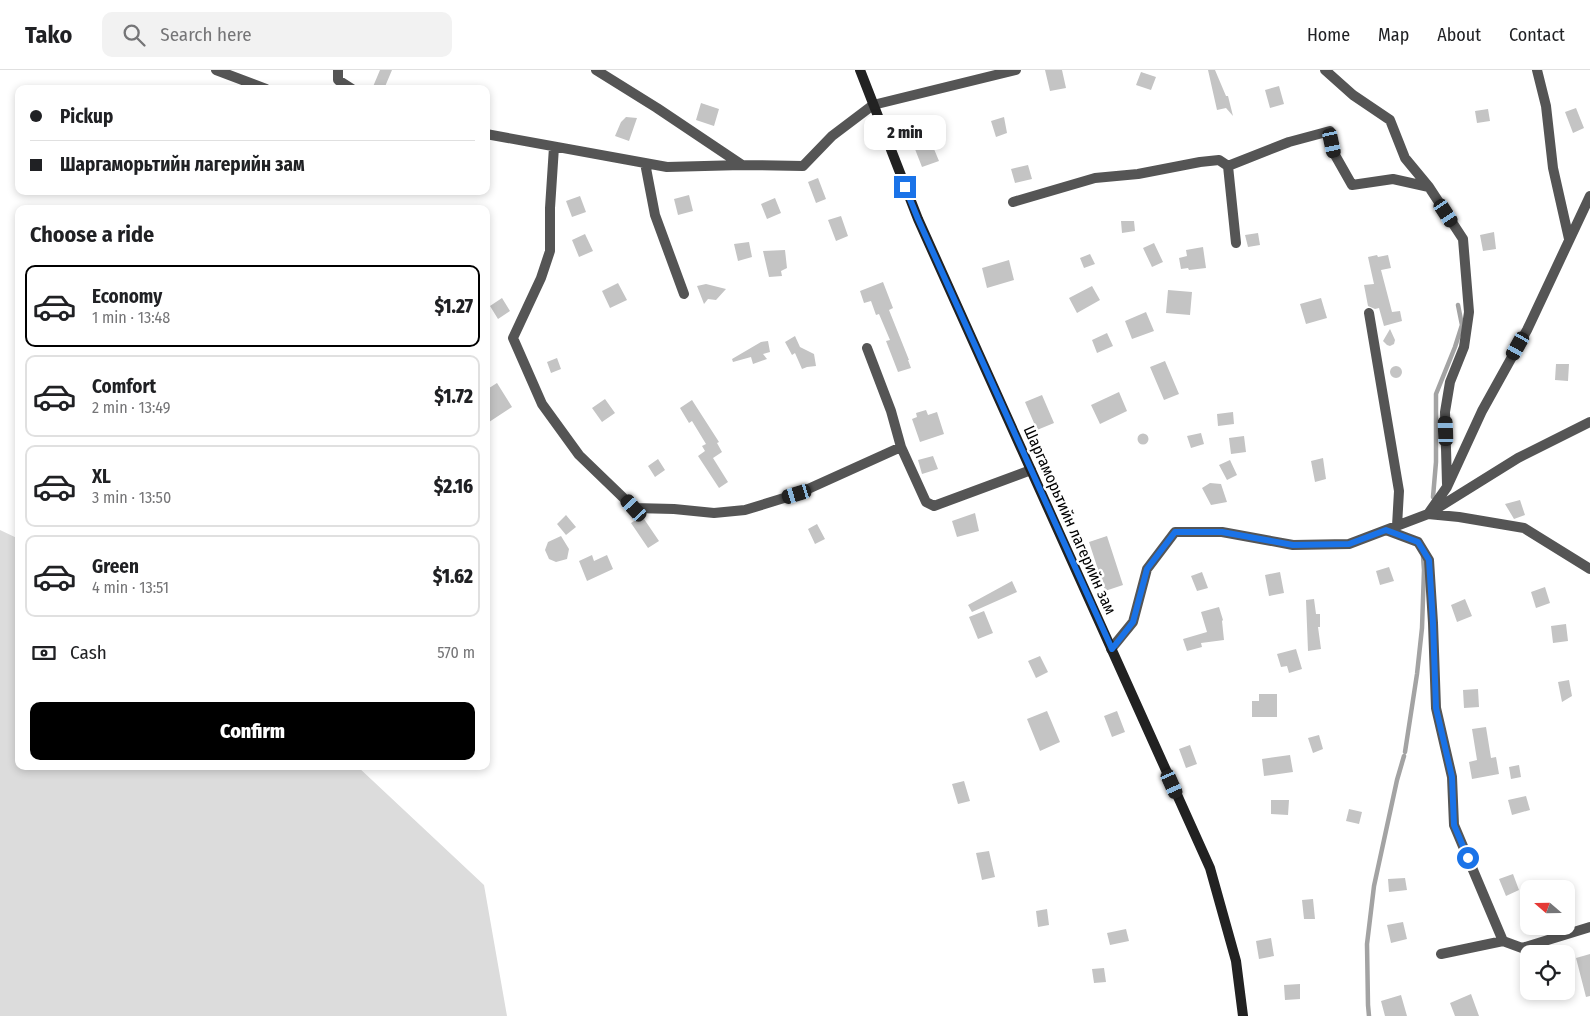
<!DOCTYPE html>
<meta charset="utf-8">
<style>
body{margin:0;font-family:"Fira Sans Condensed",sans-serif;background:#f2f2f2;color:#202124;height:100vh;display:flex;flex-direction:column;font-size:19px;white-space:nowrap}
*{box-sizing:border-box;margin:0}
p{font-size:16px;color:#757577}
.icon{flex:none;width:28px;height:28px;fill:none;stroke:currentColor;stroke-width:2;stroke-linecap:round;stroke-linejoin:round}
.map{position:relative;flex:1;overflow:hidden}
.details{position:absolute;left:15px;top:135px;width:475px;height:565px;display:flex;flex-direction:column;background:#fff;border-radius:10px;box-shadow:0 2px 8px #0003}
.details>*{flex:none}
.hud{position:absolute;left:15px;top:15px;width:475px;height:110px;border-radius:10px;box-shadow:0 2px 8px #0003;display:grid;align-content:center;height:110px;padding:0 15px;background:#fff}
.needle{width:32px;rotate:290deg}
.fabs{position:absolute;left:1520px;top:810px;display:grid;gap:10px}
.fabs a{display:grid;place-items:center;width:55px;height:55px;border-radius:10px;background:#fff;box-shadow:0 2px 8px #0003;font-size:25px}
.end{position:absolute;width:22px;height:22px;margin:-11px;border:6px solid #1a73e8;background:#fff;box-shadow:0 0 0 2px #fff}
.from{border-radius:50%}
.bubble{position:absolute;height:35px;border-radius:10px;background:#fff;box-shadow:0 2px 8px #0003;font-size:16px;font-weight:800;line-height:35px;text-align:center}
.car{position:absolute;width:15px;height:30px;margin:-15px -8px;border-radius:6px;box-shadow:0 0 4px 1px #0007;background:linear-gradient(#222 24%,#8ab4d8 0 40%,#222 0 76%,#8ab4d8 0 86%,#222 0)}
.hud b{display:flex;align-items:center;gap:18px;height:48px;font-size:19px}
.hud b+b{border-top:1px solid #e0e0e0}
.hud i{width:12px;height:12px;background:#202124}
ul{padding:0;list-style:none}
li{display:flex;align-items:center;gap:15px;height:82px;margin:0 10px 8px;padding:0 5px;border:2px solid #e0e0e0;border-radius:10px}
li div{flex:1}
li b{display:block;font-size:19px}
li em{font-style:normal;font-weight:800}
li.active{border-color:#000}
li>.icon{width:45px;height:45px;stroke-width:1.5}
h2{padding:0 15px;font-size:22px;line-height:60px}
.pay{display:flex;align-items:center;gap:12px;height:55px;padding:0 15px;font-size:19px}
.pay p{margin-inline-start:auto}
.button{display:flex;gap:10px;margin-top:auto;padding:10px 15px}
.button a{flex:1;height:58px;border-radius:10px;background:#000;color:#fff;font-size:20px;font-weight:800;line-height:58px;text-align:center}
header{display:flex;align-items:center;gap:30px;box-sizing:border-box;height:70px;padding:0 25px;background:#fff;border-bottom:1px solid #e0e0e0}
header strong{font-size:24px}
nav{display:flex;gap:28px;margin-inline-start:auto;font-size:18px}
.search{width:350px;height:45px;background:#f2f2f2;display:flex;align-items:center;gap:12px;box-sizing:border-box;padding:0 18px;border-radius:10px;color:#757577;font-size:19px}
.map>svg:first-child{display:block}
</style>
<header>
<strong>Tako</strong>
<div class="search"><svg class="icon" aria-label="search" viewBox="0 0 24 24"><circle cx="10" cy="10" r="6"/><path d="M15 15l6 6"/></svg>Search here</div>
<nav><a>Home</a><a>Map</a><a>About</a><a>Contact</a></nav>
</header>
<div class="map">
<svg width="1590" height="946" viewBox="0 0 1590 946">
<rect width="100%" height="100%" fill="#fff"/>
<path fill="#dcdcdc" d="M0,460L19,469V696H357L484,815L507,946H0Z"/>
<g fill="none" stroke-linecap="round" stroke-linejoin="round">
<path stroke="#a3a3a3" stroke-width="4.5" d="M1433,427L1436,392V324L1455,277L1462,255L1458,235
M1405,682L1417,604L1422,558L1424,500L1423,486
M1369,946L1368,935L1367,874L1374,816L1397,710L1404,686"/>
</g>
<path fill="#c4c4c4" d="M380,0H392L384,19H372Z
M1045,0H1062L1066,18L1050,21Z
M1208,0H1215L1226,26H1228L1233,46L1226,38L1217,40Z
M1141,2L1156,7L1151,20L1136,15Z
M1279,16L1284,34L1270,38L1265,20Z
M701,33L719,39L714,56L696,50Z
M1576,38L1584,58L1573,63L1565,42Z
M1488,39L1490,51L1477,53L1475,41Z
M626,47L637,48L629,71L615,66L621,52Z
M1004,47L1007,63L996,67L991,51Z
M927,69L932,80L934,79L939,91L922,97L913,74Z
M1028,95L1032,109L1015,113L1011,99Z
M818,108L826,129L816,133L808,112Z
M689,125L693,141L678,145L674,129Z
M580,126L586,142L572,147L566,131Z
M775,128L781,143L767,149L761,134Z
M841,146L848,166L836,171L828,150Z
M1121,151H1134L1135,161L1122,163Z
M1494,162L1496,179L1483,181L1480,165Z
M1258,163L1260,175L1248,177L1245,165Z
M585,164L593,181L579,187L572,170Z
M749,172L752,187L738,191L734,174Z
M1154,173L1163,192L1152,197L1143,178Z
M1203,177L1206,198L1189,200L1188,198L1181,199L1179,188L1187,186L1186,180Z
M785,180L787,198L781,201L782,206L769,207L763,181Z
M1090,184L1095,194L1084,198L1080,188Z
M1377,185L1378,187L1388,185L1391,198L1381,200L1392,242L1400,241L1402,251L1384,256L1379,238L1375,239L1368,236L1364,215L1374,214L1368,187Z
M1009,190L1014,210L987,218L982,198Z
M883,212L893,238L889,240L909,290H908L911,298L898,302L886,271L890,270L879,244L876,245L871,231L864,233L860,221Z
M618,213L627,230L610,238L602,221Z
M706,214L726,219L716,230L708,229L704,234L697,216Z
M1092,216L1100,230L1077,243L1069,228Z
M1168,220L1192,222L1190,245L1166,243Z
M502,228L510,241L498,249L490,236Z
M1321,228L1327,248L1306,254L1300,234Z
M1146,242L1154,261L1132,269L1125,251Z
M1390,259L1395,270L1394,274L1390,276L1387,275L1383,271Z
M1107,263L1113,276L1097,283L1092,270Z
M795,266L800,277L814,284L816,296L807,297L802,299L795,283L792,285L785,272Z
M768,271L770,282L763,284L767,289L753,294L751,287L733,292L732,289L761,272Z
M557,288L561,299L551,303L547,292Z
M1165,291L1179,324L1164,330L1150,297Z
M1556,294H1569L1568,311L1555,310Z
M1390 302a6 6 0 1 1 12 0a6 6 0 1 1-12 0Z
M497,313L512,337L486,354V320Z
M1119,322L1127,341L1100,354L1091,335Z
M1042,325L1054,353L1037,360L1025,332Z
M605,329L615,343L602,352L592,338Z
M692,330L719,372L717,373L722,382L713,388L728,412L719,418L698,386L705,381L702,376L706,374L692,351L689,353L680,338Z
M926,340L928,345L937,342L944,364L920,372L912,349L917,347L916,343Z
M1233,342L1234,354L1218,356L1217,344Z
M1201,363L1204,374L1191,378L1187,366Z
M1137.5 369a5.5 5.5 0 1 1 11 0a5.5 5.5 0 1 1-11 0Z
M1244,366L1246,382L1231,384L1229,368Z
M933,386L938,399L922,404L918,390Z
M1323,388L1326,409L1315,412L1311,391Z
M658,389L665,400L655,407L648,396Z
M1230,390L1237,405L1227,410L1219,395Z
M1210,413L1221,414L1227,432L1211,435L1202,418Z
M1520,430L1525,445L1514,449L1505,434Z
M975,443L979,461L957,467L952,451Z
M566,445L576,457L566,465L557,454Z
M642,446L659,471L648,478L631,453Z
M817,454L825,469L815,474L808,459Z
M561,466L569,479L567,489L556,492L549,489L545,480L548,472Z
M1107,466L1123,515L1105,521L1089,472Z
M592,485L594,491L607,485L613,499L587,511L579,491Z
M1389,497L1394,511L1380,515L1376,501Z
M1202,502L1208,518L1197,521L1191,506Z
M1280,502L1284,523L1269,526L1265,505Z
M1012,511L1017,522L972,542L968,535Z
M1545,517L1550,533L1536,538L1531,522Z
M1314,529L1316,544H1320V557H1318L1321,579L1308,581L1306,530Z
M1465,529L1472,546L1457,552L1451,535Z
M1219,537L1223,550L1222,551L1224,570L1201,573L1202,577L1187,581L1183,569L1207,562L1201,542Z
M984,541L993,563L978,569L969,547Z
M1566,554L1568,571L1553,573L1551,556Z
M1296,579L1302,599L1289,603L1287,596L1281,597L1277,584Z
M1040,586L1048,602L1036,608L1028,591Z
M1569,610L1572,626L1562,632L1558,612Z
M1478,619L1479,637L1464,638L1463,620Z
M1259,624H1277V647H1252V631H1259Z
M1047,641L1060,672L1040,681L1027,649Z
M1117,641L1125,662L1112,667L1104,646Z
M1486,657L1491,688L1496,687L1499,704L1472,709L1469,692L1477,690L1472,659Z
M1319,665L1323,679L1313,683L1308,668Z
M1190,675L1197,694L1186,698L1179,679Z
M1290,685L1293,702L1264,706L1262,689Z
M1519,695L1521,707L1511,709L1509,697Z
M964,711L970,731L958,734L952,714Z
M1526,726L1530,740L1512,745L1508,730Z
M1271,730H1289L1288,745L1271,744Z
M1349,739L1362,742L1359,754L1346,751Z
M989,781L995,807L982,810L976,783Z
M1513,804L1519,820L1506,826L1499,809Z
M1405,808L1407,820L1389,822L1388,809Z
M1313,829L1315,849H1304L1302,830Z
M1047,839L1049,855L1038,857L1036,841Z
M1403,852L1407,869L1391,873L1387,855Z
M1126,859L1129,871L1110,875L1107,863Z
M1271,868L1274,886L1259,889L1256,871Z
M1590,884V926L1586,927L1576,888Z
M1104,898L1106,912L1094,913L1092,899Z
M1300,914V929L1285,930L1284,915Z
M1471,924L1479,946H1455L1450,933Z
M1401,925L1407,946H1385L1381,931Z"/>
<g fill="none" stroke-linecap="round" stroke-linejoin="round">
<path stroke="#555" stroke-width="10" d="M216,0L266,19
M338,0V10L352,19
M596,0L657,38L742,95
M1325,0L1353,25L1390,50L1405,88L1429,117L1463,169L1469,242L1464,277L1450,312L1445,342L1447,414
M1537,0L1546,36L1553,98L1569,169
M486,64L667,97L742,95L803,96L832,66L873,35L1016,0
M554,77L550,138V181L541,208L513,268L542,334L579,385L634,438L674,439L714,443L745,440L797,424L901,377
M645,93L655,145L684,224
M1228,96L1236,173
M1590,126L1527,260L1482,341L1447,417L1428,444L1518,388L1590,352
M1013,132L1095,108L1138,104L1200,92L1219,90L1228,96L1289,72L1330,61L1335,85L1352,115L1393,109L1429,117
M1369,243L1399,421L1397,456
M867,278L891,341L901,377L926,432L934,436L1031,400
M1386,460L1418,472L1429,490L1433,553L1436,638L1452,707L1454,755L1503,871L1441,884
M1111,579L1133,552L1147,499L1175,462H1222L1293,475L1349,474L1428,444L1459,447L1524,458L1590,499
M1503,871L1522,878L1590,857"/>
<path stroke="#222" stroke-width="10" d="M860,0L918,149L1210,798L1236,891L1243,946"/>
</g>
<g fill="none" stroke-linecap="round" stroke-linejoin="round">
<path stroke="#1a73e8" stroke-width="6" d="M905,117L918,149L1112,579L1133,552L1147,499L1175,462H1222L1293,475L1349,474L1386,460L1418,472L1429,490L1433,553L1436,638L1452,707L1454,755L1468,788"/>
</g>
<g text-anchor="middle" dominant-baseline="central" stroke-width="5" stroke-linejoin="round" paint-order="stroke">
<g font-size="16" fill="#000" stroke="#fff">
<text transform="translate(1070 450) rotate(66)">Шаргаморьтийн лагерийн зам</text>
</g>
</g>
</svg>
<div class="fabs">
<a><svg class="needle" viewBox="-14 -14 28 28"><path d="M0-13l5 13h-10z" fill="#e53935"/><path d="M0 13l5-13h-10z" fill="#757577"/></svg></a>
<a><svg class="icon" aria-label="locate" viewBox="0 0 24 24"><circle cx="12" cy="12" r="6"/><path d="M12 2v4M12 18v4M2 12h4M18 12h4"/></svg></a>
</div>
<i class="end from" style="left:1468px;top:788px"></i>
<i class="end" style="left:905px;top:117px"></i>
<div class="bubble" style="left:864px;top:45px;width:82px">2 min</div>
<i class="car" style="left:1332px;top:73px;rotate:168deg"></i>
<i class="car" style="left:1446px;top:143px;rotate:147deg"></i>
<i class="car" style="left:1518px;top:276px;rotate:209deg"></i>
<i class="car" style="left:1446px;top:361px;rotate:358deg"></i>
<i class="car" style="left:797px;top:424px;rotate:253deg"></i>
<i class="car" style="left:634px;top:438px;rotate:318deg"></i>
<i class="car" style="left:1172px;top:714px;rotate:156deg"></i>
<div class="hud">
<b><i class="from"></i>Pickup</b>
<b><i></i>Шаргаморьтийн лагерийн зам</b>
</div>
<section class="details">
<h2>Choose a ride</h2>
<ul>
<li class="active"><svg class="icon" aria-label="car" viewBox="0 0 24 24"><path d="M5 17H2v-5l4-1 3-4h7l3 4 3 1v5h-3M9 17h6M6 11h13"/><circle cx="7" cy="17" r="2"/><circle cx="17" cy="17" r="2"/></svg><div><b>Economy</b><p>1 min · 13:48</p></div><em>$1.27</em></li>
<li><svg class="icon" aria-label="car" viewBox="0 0 24 24"><path d="M5 17H2v-5l4-1 3-4h7l3 4 3 1v5h-3M9 17h6M6 11h13"/><circle cx="7" cy="17" r="2"/><circle cx="17" cy="17" r="2"/></svg><div><b>Comfort</b><p>2 min · 13:49</p></div><em>$1.72</em></li>
<li><svg class="icon" aria-label="car" viewBox="0 0 24 24"><path d="M5 17H2v-5l4-1 3-4h7l3 4 3 1v5h-3M9 17h6M6 11h13"/><circle cx="7" cy="17" r="2"/><circle cx="17" cy="17" r="2"/></svg><div><b>XL</b><p>3 min · 13:50</p></div><em>$2.16</em></li>
<li><svg class="icon" aria-label="car" viewBox="0 0 24 24"><path d="M5 17H2v-5l4-1 3-4h7l3 4 3 1v5h-3M9 17h6M6 11h13"/><circle cx="7" cy="17" r="2"/><circle cx="17" cy="17" r="2"/></svg><div><b>Green</b><p>4 min · 13:51</p></div><em>$1.62</em></li>
</ul>
<div class="pay"><svg class="icon" aria-label="cash" viewBox="0 0 24 24"><path d="M3 7h18v10H3z"/><circle cx="12" cy="12" r="2"/></svg>Cash<p>570 m</p></div>
<div class="button"><a>Confirm</a></div>
</section>
</div>
